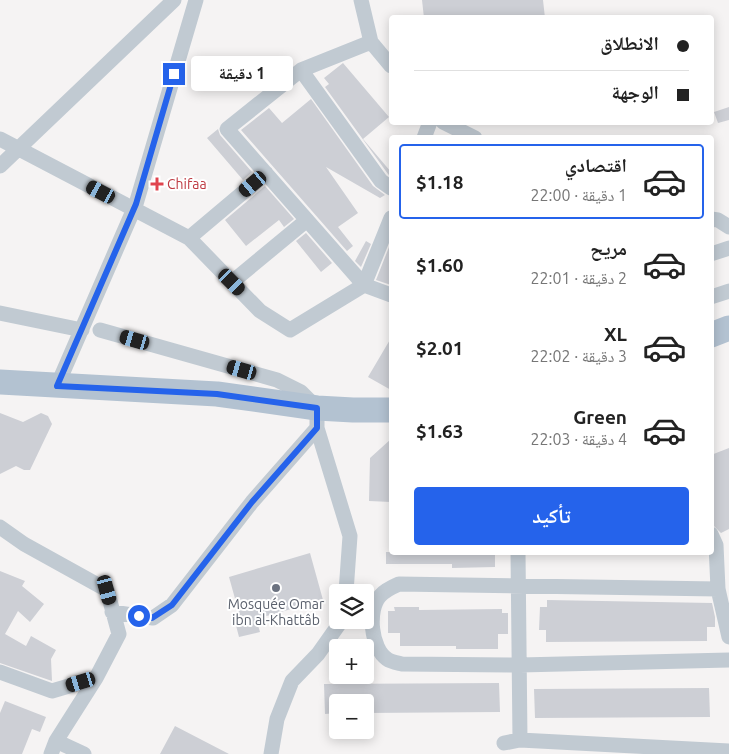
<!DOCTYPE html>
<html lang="ar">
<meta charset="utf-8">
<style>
body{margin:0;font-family:Ubuntu,"Noto Naskh Arabic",sans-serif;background:#f2f2f2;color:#222;direction:rtl;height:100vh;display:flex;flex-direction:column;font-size:19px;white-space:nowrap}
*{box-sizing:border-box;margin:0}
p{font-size:16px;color:#767676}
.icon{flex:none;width:28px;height:28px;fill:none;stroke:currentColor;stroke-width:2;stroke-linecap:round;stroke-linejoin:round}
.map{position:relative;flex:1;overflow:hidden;direction:ltr}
.drawer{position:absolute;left:389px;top:135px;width:325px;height:420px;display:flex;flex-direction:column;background:#fff;border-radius:5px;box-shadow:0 2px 12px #0003;direction:rtl}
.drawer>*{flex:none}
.guide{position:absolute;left:389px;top:15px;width:325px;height:110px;border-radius:5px;box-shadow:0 2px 12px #0003;direction:rtl;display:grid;align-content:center;height:110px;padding:0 25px;background:#fff}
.fabs{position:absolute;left:329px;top:584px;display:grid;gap:10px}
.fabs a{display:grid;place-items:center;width:45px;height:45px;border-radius:5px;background:#fff;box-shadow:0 2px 12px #0003;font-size:25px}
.end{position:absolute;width:22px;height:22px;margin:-11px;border:6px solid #2563eb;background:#fff;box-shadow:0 0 0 2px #fff}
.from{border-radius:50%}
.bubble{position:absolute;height:35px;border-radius:5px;background:#fff;box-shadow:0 2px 12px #0003;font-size:16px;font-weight:700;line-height:35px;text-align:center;direction:rtl}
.car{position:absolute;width:15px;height:30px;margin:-15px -8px;border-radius:6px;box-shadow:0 0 4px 1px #0007;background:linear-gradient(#222 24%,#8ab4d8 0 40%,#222 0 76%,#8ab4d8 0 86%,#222 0)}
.guide b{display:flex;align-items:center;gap:18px;height:48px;font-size:19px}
.guide b+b{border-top:1px solid #e0e0e0}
.guide i{width:12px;height:12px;background:#222}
ul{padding:9px 0 0;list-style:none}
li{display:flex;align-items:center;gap:15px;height:75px;margin:0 10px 8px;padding:0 15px;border:2px solid transparent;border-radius:5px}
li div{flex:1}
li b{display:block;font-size:19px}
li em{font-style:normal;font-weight:700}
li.active{border-color:#2563eb}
li>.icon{width:45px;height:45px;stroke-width:1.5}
.action{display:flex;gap:10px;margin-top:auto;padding:10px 25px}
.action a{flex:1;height:58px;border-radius:5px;background:#2563eb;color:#fff;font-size:20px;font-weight:700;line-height:58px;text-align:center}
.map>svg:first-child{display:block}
</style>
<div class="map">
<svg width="729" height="754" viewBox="0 0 729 754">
<rect width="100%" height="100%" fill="#f5f3f3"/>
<path fill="#cdcfd5" d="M422,0H543L545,18H424Z
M343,63L389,117L363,139L391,172V177L388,174L325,87L329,84L324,78Z
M311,99L373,186L385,195L380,198L326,167L358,213L338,227L353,246L347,251L241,130L269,108L282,123Z
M729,107V120L718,123L714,112Z
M218,129L220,135L252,172L243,180L207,138Z
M265,186L294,219L284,227L279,220L246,246L225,220Z
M306,233L332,263L321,272L296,241Z
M366,241L371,244L361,267L355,261Z
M391,242V285L376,280Z
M391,338V390L368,377Z
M0,413L23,422L41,413L48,416L52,424L30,470H24L16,466L0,474Z
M391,439V502L369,501L370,458Z
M729,448V529L721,533L714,526L711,518V455Z
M386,552H495V567L452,568V564H386Z
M310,553L323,600L256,619L260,632L239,637L233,614L239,613L229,577Z
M0,571L25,581L22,586L44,604L30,622L18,611L5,634L26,646L31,636L56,650L51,659L52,681L0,663Z
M547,600L712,603L715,617V627H707V641L546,642V630H539L540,607H547Z
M394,607H419V610L502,609V613H508V634H498V649H456V646H400V633H388V611H395Z
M499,683L500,712L365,713V702H338V713L325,714L324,684Z
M709,688L710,717L535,718L534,689Z
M5,701L46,717L40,732L32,729L22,754H0V713Z
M175,726L229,754H160Z"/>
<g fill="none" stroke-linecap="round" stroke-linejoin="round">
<path stroke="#c1cad2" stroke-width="15" d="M361,0L371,42L391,66
M371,42L301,70L227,129L364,285L391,295
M301,70L381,181L391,188
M443,122L475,138
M424,138L430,122
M0,139L189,238L260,311L290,330L364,285L391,218
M0,166L174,0
M711,219L718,220L729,227
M189,238L266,173
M711,254L729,248
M232,282L307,220
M711,297L729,291
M0,313L82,330
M100,330L277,380L301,392L317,408V428L350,536L346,592
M57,386L136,204L196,0
M0,527L24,544L107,590L119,634L96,678L52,691L0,672
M711,534L716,545L718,589L729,637
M518,552L520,740
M718,589L399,584C392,587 385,590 380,596C367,610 371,648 387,659C391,662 398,663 402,664L520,665L729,660
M112,612L153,618L172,605L252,502L317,428
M56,741L84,754
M504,743L520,740L729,751
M51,754L56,741L96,678
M271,754L277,719L292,681L318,654L342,620"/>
<path stroke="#b3c2d1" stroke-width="25" d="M711,335L729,328
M0,382L217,394L317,408L353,410H391"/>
</g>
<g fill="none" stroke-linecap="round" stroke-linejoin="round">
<path stroke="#2563eb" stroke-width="6" d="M139,616L152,618L172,605L252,502L317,428V408L217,394L57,386L136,204L174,74"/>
</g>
<path fill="#e0444e" stroke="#fff" stroke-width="2" d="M154.5 176.5h5v5h5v5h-5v5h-5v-5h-5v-5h5z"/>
<circle fill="#6b7280" stroke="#fff" stroke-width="2" cx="276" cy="588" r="5"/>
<g text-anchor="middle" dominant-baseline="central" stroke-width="4" stroke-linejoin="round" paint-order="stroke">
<g font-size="14" fill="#be3a42" stroke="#fff" text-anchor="start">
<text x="167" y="184">Chifaa</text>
</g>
<g font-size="14" fill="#5b616d" stroke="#fff">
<text x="276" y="604">Mosquée Omar<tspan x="276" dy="16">ibn al-Khattâb</tspan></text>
</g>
</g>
</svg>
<div class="fabs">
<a><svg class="icon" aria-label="layers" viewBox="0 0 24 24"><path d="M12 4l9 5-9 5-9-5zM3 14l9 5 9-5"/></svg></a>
<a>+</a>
<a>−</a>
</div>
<i class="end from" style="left:139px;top:616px"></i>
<i class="end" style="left:174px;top:74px"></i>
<div class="bubble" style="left:191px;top:56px;width:102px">1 دقيقة</div>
<i class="car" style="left:253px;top:184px;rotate:230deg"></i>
<i class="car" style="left:101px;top:192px;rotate:298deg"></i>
<i class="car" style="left:232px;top:282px;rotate:135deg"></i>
<i class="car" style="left:135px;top:340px;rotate:286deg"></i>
<i class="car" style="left:242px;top:370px;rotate:286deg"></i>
<i class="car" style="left:107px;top:590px;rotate:165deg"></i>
<i class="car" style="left:81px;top:682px;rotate:253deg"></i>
<div class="guide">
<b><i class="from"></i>الانطلاق</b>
<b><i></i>الوجهة</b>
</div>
<section class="drawer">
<ul>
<li class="active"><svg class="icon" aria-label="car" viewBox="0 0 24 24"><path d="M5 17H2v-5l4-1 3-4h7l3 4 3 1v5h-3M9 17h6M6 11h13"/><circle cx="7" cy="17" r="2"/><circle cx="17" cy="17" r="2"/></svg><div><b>اقتصادي</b><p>1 دقيقة · 22:00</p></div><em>$1.18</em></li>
<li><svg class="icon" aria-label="car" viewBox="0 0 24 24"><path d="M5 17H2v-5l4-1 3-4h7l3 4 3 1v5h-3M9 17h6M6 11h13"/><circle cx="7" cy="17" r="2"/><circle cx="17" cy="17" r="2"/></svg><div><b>مريح</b><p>2 دقيقة · 22:01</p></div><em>$1.60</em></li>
<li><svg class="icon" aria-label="car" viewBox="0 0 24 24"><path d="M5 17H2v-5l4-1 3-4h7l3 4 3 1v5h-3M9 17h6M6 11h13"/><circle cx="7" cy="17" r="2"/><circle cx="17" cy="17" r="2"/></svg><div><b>XL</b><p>3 دقيقة · 22:02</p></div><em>$2.01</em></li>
<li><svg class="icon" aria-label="car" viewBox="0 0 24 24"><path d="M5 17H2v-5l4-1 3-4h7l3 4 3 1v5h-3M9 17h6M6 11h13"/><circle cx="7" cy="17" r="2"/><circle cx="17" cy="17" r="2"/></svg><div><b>Green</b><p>4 دقيقة · 22:03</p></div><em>$1.63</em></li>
</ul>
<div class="action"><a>تأكيد</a></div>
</section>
</div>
